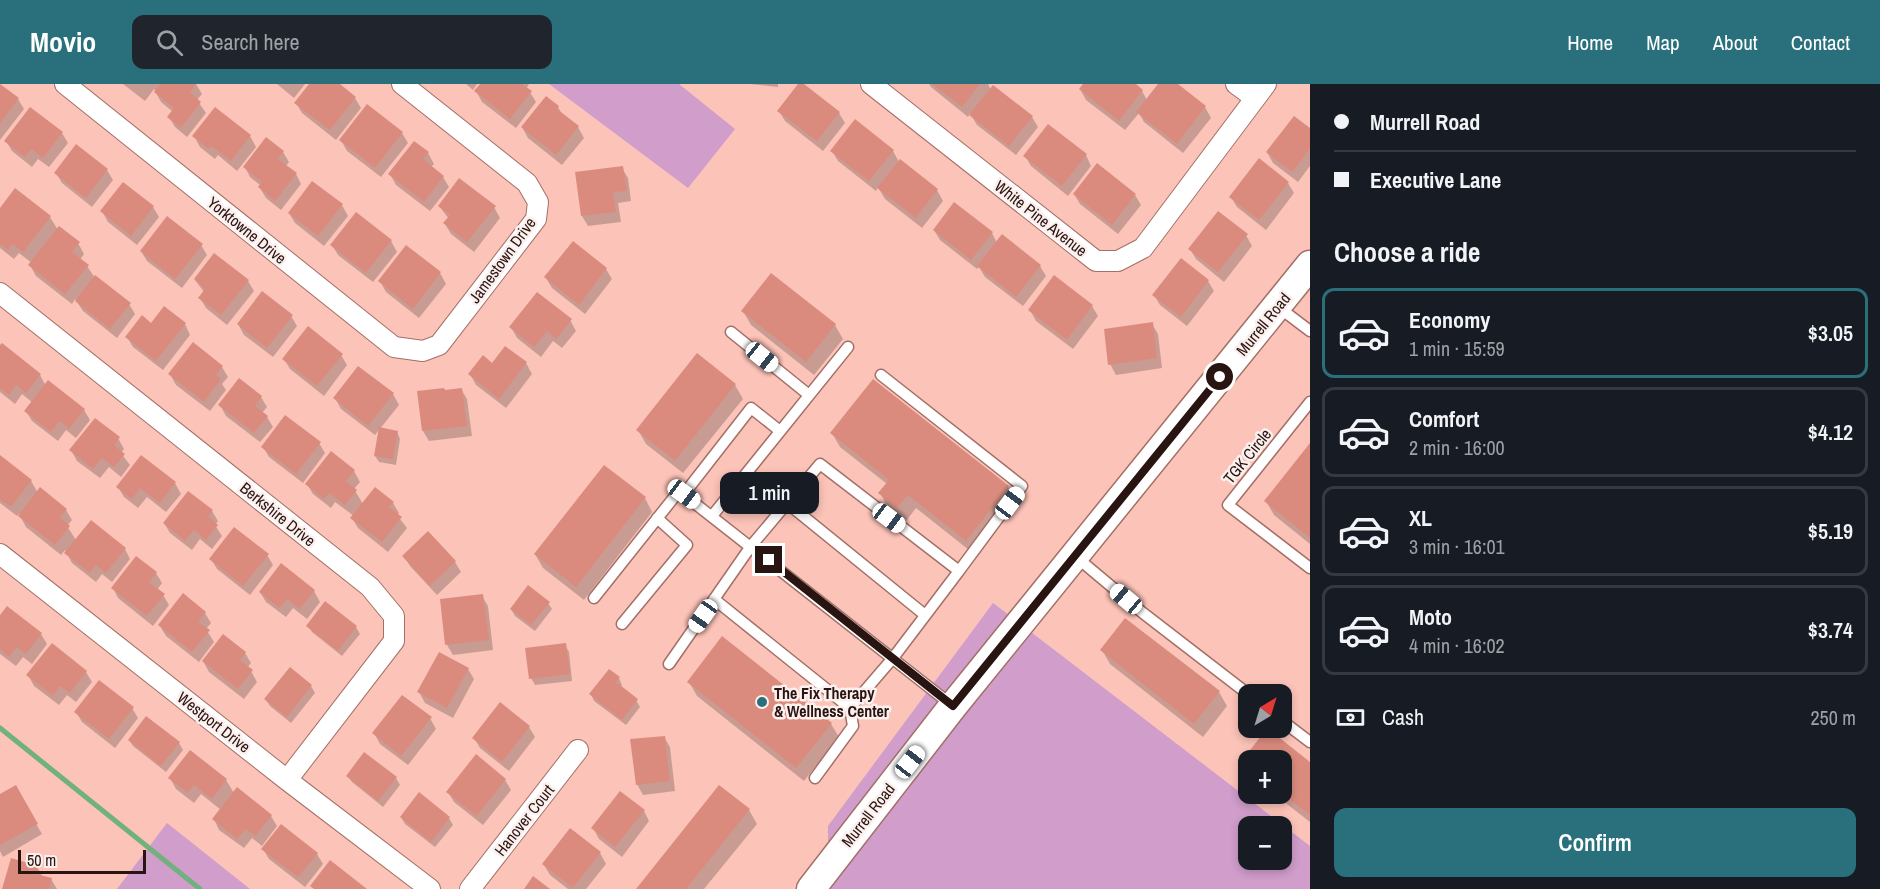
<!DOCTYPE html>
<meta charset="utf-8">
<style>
body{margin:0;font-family:"Archivo Narrow",sans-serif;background:#20242c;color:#f1f3f6;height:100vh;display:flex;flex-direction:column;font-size:22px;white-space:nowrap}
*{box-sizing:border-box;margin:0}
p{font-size:20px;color:#9ea1a6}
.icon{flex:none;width:33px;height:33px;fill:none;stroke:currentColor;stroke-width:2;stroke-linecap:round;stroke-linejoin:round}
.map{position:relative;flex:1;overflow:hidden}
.sheet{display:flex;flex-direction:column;background:#171b24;width:570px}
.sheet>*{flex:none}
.hud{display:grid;align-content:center;height:132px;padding:0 24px;background:#171b24}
.needle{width:39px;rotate:38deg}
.fabs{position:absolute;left:1238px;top:600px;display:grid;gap:12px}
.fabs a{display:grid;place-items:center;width:54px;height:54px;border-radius:12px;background:#171b24;box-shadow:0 3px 9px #0003;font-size:30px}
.scale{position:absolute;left:18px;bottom:15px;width:128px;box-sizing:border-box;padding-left:6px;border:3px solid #281411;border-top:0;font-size:16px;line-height:21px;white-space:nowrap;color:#281411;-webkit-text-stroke:4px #fcf0ee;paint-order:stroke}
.end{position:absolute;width:27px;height:27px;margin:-14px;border:8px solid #281411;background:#fff;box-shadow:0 0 0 3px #fff}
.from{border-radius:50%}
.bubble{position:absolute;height:42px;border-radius:12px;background:#171b24;box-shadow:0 3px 9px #0003;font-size:20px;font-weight:600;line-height:42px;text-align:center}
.car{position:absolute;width:18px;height:36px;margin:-18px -9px;border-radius:8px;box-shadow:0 0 4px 2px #0007;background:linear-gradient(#fff 24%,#345 0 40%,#fff 0 76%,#345 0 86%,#fff 0)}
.hud b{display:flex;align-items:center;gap:21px;height:57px;font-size:22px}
.hud b+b{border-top:2px solid #363941}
.hud i{width:15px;height:15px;background:#f1f3f6}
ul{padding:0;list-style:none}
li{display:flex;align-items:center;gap:18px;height:90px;margin:0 12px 9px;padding:0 12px;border:3px solid #363941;border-radius:12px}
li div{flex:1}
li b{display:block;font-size:22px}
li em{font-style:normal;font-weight:600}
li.on{border-color:#29707c}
li>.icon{width:54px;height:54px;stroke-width:1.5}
h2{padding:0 24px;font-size:27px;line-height:72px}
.pay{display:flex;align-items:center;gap:15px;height:66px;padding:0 24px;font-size:22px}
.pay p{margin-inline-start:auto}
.cta{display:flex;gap:12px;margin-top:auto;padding:12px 24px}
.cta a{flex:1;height:69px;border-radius:12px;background:#29707c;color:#fff;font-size:24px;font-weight:600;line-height:69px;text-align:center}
header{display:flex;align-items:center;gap:36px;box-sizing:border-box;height:84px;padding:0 30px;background:#29707c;color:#fff}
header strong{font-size:28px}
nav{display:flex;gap:33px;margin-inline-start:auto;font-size:21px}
.search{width:420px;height:54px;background:#20242c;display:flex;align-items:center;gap:15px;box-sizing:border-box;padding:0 21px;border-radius:12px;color:#9ea1a6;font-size:22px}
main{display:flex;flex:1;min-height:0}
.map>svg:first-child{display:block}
</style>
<header>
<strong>Movio</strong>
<div class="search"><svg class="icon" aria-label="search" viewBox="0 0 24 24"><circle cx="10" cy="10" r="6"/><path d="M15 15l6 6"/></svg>Search here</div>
<nav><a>Home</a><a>Map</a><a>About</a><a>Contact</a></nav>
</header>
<main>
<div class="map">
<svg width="1310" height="805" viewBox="0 0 1310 805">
<rect width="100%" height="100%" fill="#fcc3b8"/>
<path fill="#d19dcb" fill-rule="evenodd" d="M549,0H679L735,45L688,104Z
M993,519L1013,534L828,768V742Z
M1027,545L1310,762V805H829V796ZM1248,742H1281V776H1248Z
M167,739L250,805H117Z"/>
<path fill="#0003" d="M123,0H196L202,10L197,16L206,29L187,53L175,43L169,33L173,28L161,18L154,5L145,17Z
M277,0H305L294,14Z
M310,0H338L355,14L361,24L336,56L302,29L296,19Z
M466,0H477L473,6Z
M482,0H529L526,5L530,8L536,18L516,44L482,18L476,7Z
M750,0H778V3Z
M800,0L839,29L845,39L823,67L785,37L779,27Z
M929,0H988L991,6L1032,33L1038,43L1016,71L977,41L970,29L968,33L931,3Z
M1084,0H1134L1142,7L1147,16L1160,0H1175L1205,23L1211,34L1183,69L1144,38L1139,29L1125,46L1086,16L1080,5Z
M0,1L18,15L24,25L0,56Z
M546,14L558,23L563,32L578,43L584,54L562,81L528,54L522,43Z
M215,25L250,52L256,63L237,87L218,71L215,75L200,63L194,52Z
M1310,46V82L1298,98L1273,79L1267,68Z
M62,49L68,59L49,83L38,75L32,83L12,67L6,57Z
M402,49L408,59L381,93L347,67L341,56Z
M832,67H893L899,78L937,106L943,117L922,144L885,115L878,103L876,107L838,77Z
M283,68L289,78L286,82L296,90L301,100L281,126L266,114L260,104L261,102L250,93L245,83Z
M428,69L434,80L431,83L443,93L449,103L430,127L396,101L390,90Z
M1086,71L1091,82L1068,112L1031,82L1025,72Z
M622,84L628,94L631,117L618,119L621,138L588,142L582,132Z
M107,86L113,96L92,123L62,99L56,89Z
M1288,99L1294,109L1266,146L1237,123L1231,113Z
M16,106L50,133L58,146L78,159L84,170L80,176L87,182L95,194L129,220L135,230L117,254L83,227L75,215L72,220L36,192L30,181L32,179L19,169L14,175L0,164V126Z
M1074,110L1135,111L1141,121L1118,150L1080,120Z
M342,121L348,132L324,162L295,139L289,129Z
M439,122L494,123L500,134L474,168L451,150L445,140L449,135Z
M153,123L159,133L137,161L108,138L102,127Z
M934,146L992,149L997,159L1040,182L1046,192L1023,222L985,193L979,183L977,185L940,156Z
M1246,151L1252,162L1224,198L1196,175L1190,165Z
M391,157L397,168L373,198L338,171L332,161Z
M573,159L606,185L612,195L585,230L552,204L546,194Z
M201,161L207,171L182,204L147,177L141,167Z
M407,163L440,189L446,200L419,234L386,208L380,197Z
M1181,176L1208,197L1214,207L1187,242L1160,221L1154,211Z
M195,196L248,197L254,207L227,241L206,224L200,214L204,208Z
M1092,222L1098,232L1073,265L1036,237L1030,226Z
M743,227L835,241L843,255L814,291L751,241Z
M291,232L297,242L273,273L244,251L238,240Z
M570,236L576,247L562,264L553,257L541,273L517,254L511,243Z
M185,240L190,251L163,286L133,263L127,253L151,241Z
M1152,240L1158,250L1162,284L1116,291L1110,280Z
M0,264L40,291L46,302L84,326L90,336L76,354L66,346L58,357L32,337L26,327L33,319L22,310L15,320L0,308Z
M506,264L526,279L532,290L506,324L476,301L470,290L493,281Z
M341,271L347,281L324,312L290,285L284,275Z
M222,283L228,293L222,300L226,306L210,327L176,301L170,290Z
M735,301L743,315L683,389L646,360L638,346Z
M461,305L467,315L472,352L429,357L423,347Z
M393,310L399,321L375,351L341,325L335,314Z
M261,313L267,323L262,329L267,333L273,343L260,358L226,332L220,321Z
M397,348L400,355L396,381L379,378L375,372Z
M832,349L1008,403L1016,417L974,470L916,424L906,437L888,423L880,409L887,400L840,363Z
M118,354L124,365L121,369L130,381L121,393L109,383L100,394L77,377L71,366Z
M319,359L325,369L303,399L269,373L263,363Z
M1310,362V460L1274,431L1266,417Z
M0,373L31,397L38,409L66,426L72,436L67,442L76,456L125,465L130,475L112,498L102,490L96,498L72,479L65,466L61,471L26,443L19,430L17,432L0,419Z
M354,387L360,398L354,405L363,420L393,419L399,429L397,431L407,444L388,468L358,444L352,434L354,432L335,418L331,424L313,410L307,400Z
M175,399L181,410L166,428L147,413L138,424L124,413L118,403Z
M645,414L652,428L584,516L543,484L535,470Z
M212,427L218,437L215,441L222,452L212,465L200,455L192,466L170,449L164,439Z
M428,449L455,478L461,488L437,511L410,482L404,472Z
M267,471L273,481L250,511L217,485L211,475Z
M281,481L314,507L320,518L307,535L293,524L286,533L266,518L260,508Z
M156,489L162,499L157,506L163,511L169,521L153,542L118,514L113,504Z
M482,512L488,522L493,566L453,571L447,561Z
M326,519L356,543L360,550L342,572L312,548L308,542Z
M548,519L552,525L535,547L515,532L511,525Z
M205,529L211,539L206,545L214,558L199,578L166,552L160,542Z
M0,533L41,550L47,560L32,580L23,573L16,582L0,570Z
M223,552L245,569L251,579L247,584L251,587L257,598L244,615L209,588L203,577Z
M565,561L569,568L572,597L535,601L531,594Z
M1102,566L1219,608L1227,622L1203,653L1110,580Z
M290,585L311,602L315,609L291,639L270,622L266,616Z
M468,585L474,595L453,634L425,619L419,608Z
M86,588L92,598L76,618L67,611L59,621L34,602L28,591Z
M619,594L622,601L620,604L636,616L640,623L626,641L594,617L591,610Z
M689,598L831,640L839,653L804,697L697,612Z
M132,624L138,634L115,664L82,638L76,628Z
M146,634L179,659L183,666L166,688L133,662L129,656Z
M430,634L436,645L408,681L380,660L374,649Z
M529,643L535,653L509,687L480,664L474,654Z
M1268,646L1310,680V738L1274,710H1281V676H1248V686L1243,678Z
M664,653L670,663L675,707L643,711L637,700Z
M190,668L226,696L234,709L271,732L277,742L262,762L252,754L244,764L219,746L214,735L221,726L201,710L194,719L176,705L170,694Z
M348,692L396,694L400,701L383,723L352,698Z
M505,696L511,706L483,741L454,718L448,708Z
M15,704L42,750L3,773L0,767V712Z
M419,711L449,734L453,741L435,763L405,740L401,733Z
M749,726L757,740L704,805H638Z
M644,727L649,737L622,773L599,755L593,744Z
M263,765L317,770L323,780L305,803L269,775Z
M600,769L606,780L586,805H568L550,791L544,781Z
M37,783L43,793L51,795L57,805H3Z"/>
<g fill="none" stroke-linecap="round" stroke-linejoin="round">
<path stroke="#70b17e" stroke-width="5" d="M0,644L200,805"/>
</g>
<path fill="#db8b7e" d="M0,0L19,14L0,39Z
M160,0H196L190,8L201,18L181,44L167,33L174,24L154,8Z
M309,0H340L356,13L330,46L294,19Z
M480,0H522L532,7L510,35L474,7Z
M798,0H804L840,28L817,57L777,27Z
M932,0H980L962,23Z
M1083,0H1136L1143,6L1119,37L1079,5Z
M1158,0H1178L1206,22L1177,60L1136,28Z
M993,1L1033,32L1009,62L969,31Z
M546,12L559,22L557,25L579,42L556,71L521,43Z
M367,20L403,48L375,84L339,56Z
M30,23L63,48L43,74L31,65L25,73L4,57Z
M215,23L251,51L231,77L211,62L209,65L192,52Z
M1294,32L1310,44V65L1292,88L1266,68Z
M855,35L894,66L869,97L830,67Z
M1048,40L1087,70L1062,102L1023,72Z
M266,53L284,67L278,75L297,89L275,117L258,103L262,98L243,83Z
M414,57L429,68L423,75L444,92L424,118L388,90Z
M76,60L108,85L86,114L54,89Z
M1259,74L1289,98L1259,136L1229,113Z
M900,75L938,105L916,134L877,104Z
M1097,79L1136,110L1112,141L1073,110Z
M623,82L627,107L613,108L616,128L581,132L575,88Z
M459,94L496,122L467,158L443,139L450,131L438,122Z
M312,97L343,120L318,152L288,129Z
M123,98L154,122L131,152L100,127Z
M15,104L51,132L23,168L13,160L8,166L0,160V124Z
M954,118L993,148L971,176L933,146Z
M1218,127L1248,150L1218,188L1188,165Z
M356,128L392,156L366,189L330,161Z
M167,132L203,160L175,195L140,167Z
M59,142L80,158L72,168L89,181L65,210L28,181Z
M1002,150L1041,181L1016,213L977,182Z
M573,157L607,184L579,221L544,193Z
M406,161L441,188L413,225L378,197Z
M214,169L249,196L221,231L198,214L205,205L194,195Z
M1181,174L1209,196L1181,233L1152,211Z
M771,189L836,240L806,278L741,227Z
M95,191L131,219L110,245L75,217Z
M1054,191L1093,221L1067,256L1028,226Z
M262,207L293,231L267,264L237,240Z
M537,208L572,235L556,255L547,247L534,263L509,243Z
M164,222L186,239L156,277L125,253L142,231L151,239Z
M1153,238L1157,274L1108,281L1104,245Z
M308,242L343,270L317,302L282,275Z
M193,258L223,282L216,291L221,295L204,318L168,290Z
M2,259L41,290L26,309L16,301L9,311L0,304V261Z
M505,262L527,278L499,315L468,290L483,271L492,279Z
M697,269L736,300L675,377L636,346Z
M358,282L394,309L368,342L333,314Z
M239,294L262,312L255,322L268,332L254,349L218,321Z
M873,295L1009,402L966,457L908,411L897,424L878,409L889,396L830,349Z
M48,296L85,325L69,345L60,337L51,348L24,327Z
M444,304L445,306L462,304L467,342L422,347L417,307Z
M285,331L321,358L296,390L261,363Z
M95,334L120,353L114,361L125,370L114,383L102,374L93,385L69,366Z
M379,343L398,347L393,375L374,372Z
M1310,359V454L1264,417Z
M331,367L355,386L346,397L357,406L345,421L329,409L324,415L305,400Z
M0,371L32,396L11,423L0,415Z
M141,371L176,398L160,419L140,404L132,415L116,403Z
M604,381L646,413L576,503L534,470Z
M40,403L67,425L60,434L70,442L55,461L18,432Z
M375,403L394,418L389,423L402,433L382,458L350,434Z
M188,407L213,426L208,433L218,441L206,456L194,446L185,457L163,439Z
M91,436L126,464L106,489L96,481L90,489L64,469Z
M234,443L269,470L243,502L209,475Z
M428,447L456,477L430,502L402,472Z
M136,472L157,488L149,498L165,510L147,532L111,504Z
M281,479L315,506L300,525L287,515L279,524L259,508Z
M528,501L550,518L531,541L510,525Z
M183,509L206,528L198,538L210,546L192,568L158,541Z
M483,510L489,556L445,561L440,515Z
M325,517L357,542L338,567L306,542Z
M7,522L42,549L26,570L17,563L9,573L0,565V531Z
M1125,534L1220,607L1194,640L1100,566Z
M223,550L246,568L240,576L253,586L238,605L202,577Z
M722,552L832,639L796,684L687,598Z
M52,559L87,587L70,609L60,602L53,612L26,591Z
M566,559L570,590L529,595L525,564Z
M439,568L469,584L447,624L417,608Z
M290,583L312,601L287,633L264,615Z
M609,585L620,593L616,598L638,615L622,636L589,610Z
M99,596L134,623L109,655L74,628Z
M402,611L432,633L401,672L372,649Z
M500,618L530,642L502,678L472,654Z
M146,632L180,658L161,682L128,656Z
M1267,644L1310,678V731L1281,709V676H1248V683L1241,678Z
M665,652L670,697L636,701L630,655Z
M190,666L227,695L212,715L194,701L188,709L168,694Z
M364,668L397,693L378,717L346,692Z
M476,670L506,695L477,732L446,708Z
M16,701L38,740L0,761V710Z
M719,701L750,725L686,805H636Z
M237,703L272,731L255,752L246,745L237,755L212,735Z
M620,707L645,726L615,763L591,744Z
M419,708L450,733L431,758L400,733Z
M281,740L318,769L298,793L261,765Z
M570,744L601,768L573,804L542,780Z
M11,774L38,782L36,790L52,794L49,805H2Z
M330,776L367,805H314L310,802Z
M533,792L550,805H524Z"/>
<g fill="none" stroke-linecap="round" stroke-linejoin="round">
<defs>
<path id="lane" d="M1277,222L1310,247
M731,248L809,311
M881,291L1022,402L959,487
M1310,318L1228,421L1310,484
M684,410L751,324L780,347
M787,419L925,531
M712,432L848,263
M1075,472L1143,529L1248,610
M594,514L679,407L953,622
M622,540L687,461L657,434
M669,580L751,462L820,380L959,487L893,574L850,624L714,515
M1281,636L1310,658
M815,694L853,642L850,624"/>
<path id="street" d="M65,0L394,263L423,267L439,261L536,135L538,118L527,99L402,0
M871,0L1096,177H1118L1143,164L1266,0
M1236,0L1255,14
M0,209L370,503L394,532V557L287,696
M0,470L287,696L430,805
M470,805L578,666"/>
<path id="secondary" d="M811,805L953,622L1310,181"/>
</defs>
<use href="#lane" stroke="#a36f66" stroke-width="13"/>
<use href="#street" stroke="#a36f66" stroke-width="22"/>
<use href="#secondary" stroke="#a36f66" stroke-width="31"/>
<use href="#lane" stroke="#fff" stroke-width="10"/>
<use href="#street" stroke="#fff" stroke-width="20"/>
<use href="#secondary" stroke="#fff" stroke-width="28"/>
</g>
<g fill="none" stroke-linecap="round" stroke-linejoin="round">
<path stroke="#281411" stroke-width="8" d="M769,476L953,622L1220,293"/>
</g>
<circle fill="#29707c" stroke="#fcf0ee" stroke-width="2" cx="762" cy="618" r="6"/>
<g text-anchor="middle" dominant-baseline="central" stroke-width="5" stroke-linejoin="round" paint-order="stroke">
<g font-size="16" fill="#281411" stroke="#fcf0ee">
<text transform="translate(1041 134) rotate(38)">White Pine Avenue</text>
<text transform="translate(247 146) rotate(39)">Yorktowne Drive</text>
<text transform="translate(502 176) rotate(-54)">Jamestown Drive</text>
<text transform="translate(1263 240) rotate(-51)">Murrell Road</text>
<text transform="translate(1247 372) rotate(-51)">TGK Circle</text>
<text transform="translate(278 430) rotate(39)">Berkshire Drive</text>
<text transform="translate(214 638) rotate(38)">Westport Drive</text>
<text transform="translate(868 731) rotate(-52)">Murrell Road</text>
<text transform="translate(524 736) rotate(-52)">Hanover Court</text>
</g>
<g font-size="16" font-weight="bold" fill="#281411" stroke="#fcf0ee" text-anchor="start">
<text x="774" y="609">The Fix Therapy<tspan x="774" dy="18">&amp; Wellness Center</tspan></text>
</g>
</g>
</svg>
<div class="fabs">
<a><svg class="needle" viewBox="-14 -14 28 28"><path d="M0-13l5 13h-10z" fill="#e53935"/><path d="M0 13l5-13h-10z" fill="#9ea1a6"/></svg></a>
<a>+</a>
<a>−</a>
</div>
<div class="scale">50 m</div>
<i class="end from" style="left:1220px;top:293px"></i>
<i class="end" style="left:769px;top:476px"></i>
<div class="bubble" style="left:720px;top:388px;width:99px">1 min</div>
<i class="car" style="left:762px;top:273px;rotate:129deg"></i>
<i class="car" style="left:684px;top:410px;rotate:127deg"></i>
<i class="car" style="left:1010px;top:419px;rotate:37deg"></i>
<i class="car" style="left:889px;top:434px;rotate:127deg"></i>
<i class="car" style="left:1126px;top:515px;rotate:310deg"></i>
<i class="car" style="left:703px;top:532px;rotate:215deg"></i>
<i class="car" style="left:910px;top:678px;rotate:38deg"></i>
</div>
<section class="sheet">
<div class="hud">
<b><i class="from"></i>Murrell Road</b>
<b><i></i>Executive Lane</b>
</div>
<h2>Choose a ride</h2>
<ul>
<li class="on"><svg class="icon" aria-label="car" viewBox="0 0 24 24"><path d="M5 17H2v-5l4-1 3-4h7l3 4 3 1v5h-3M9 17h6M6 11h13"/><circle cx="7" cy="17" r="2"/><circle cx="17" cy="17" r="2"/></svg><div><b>Economy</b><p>1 min · 15:59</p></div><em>$3.05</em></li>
<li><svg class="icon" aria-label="car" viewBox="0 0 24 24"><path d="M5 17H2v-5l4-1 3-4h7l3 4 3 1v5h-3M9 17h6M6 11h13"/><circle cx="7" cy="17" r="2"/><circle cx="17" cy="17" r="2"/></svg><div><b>Comfort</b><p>2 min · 16:00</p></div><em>$4.12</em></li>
<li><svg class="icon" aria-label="car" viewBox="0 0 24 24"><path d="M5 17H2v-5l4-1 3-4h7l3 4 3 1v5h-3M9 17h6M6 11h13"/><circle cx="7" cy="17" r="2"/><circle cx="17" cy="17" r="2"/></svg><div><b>XL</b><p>3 min · 16:01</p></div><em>$5.19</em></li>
<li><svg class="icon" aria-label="car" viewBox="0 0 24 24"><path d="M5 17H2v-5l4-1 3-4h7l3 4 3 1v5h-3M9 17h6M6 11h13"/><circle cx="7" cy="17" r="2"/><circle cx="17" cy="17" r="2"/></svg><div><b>Moto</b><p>4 min · 16:02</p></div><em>$3.74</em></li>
</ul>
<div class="pay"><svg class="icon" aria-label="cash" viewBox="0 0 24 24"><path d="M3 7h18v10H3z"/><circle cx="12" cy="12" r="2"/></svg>Cash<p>250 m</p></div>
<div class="cta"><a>Confirm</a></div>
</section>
</main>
